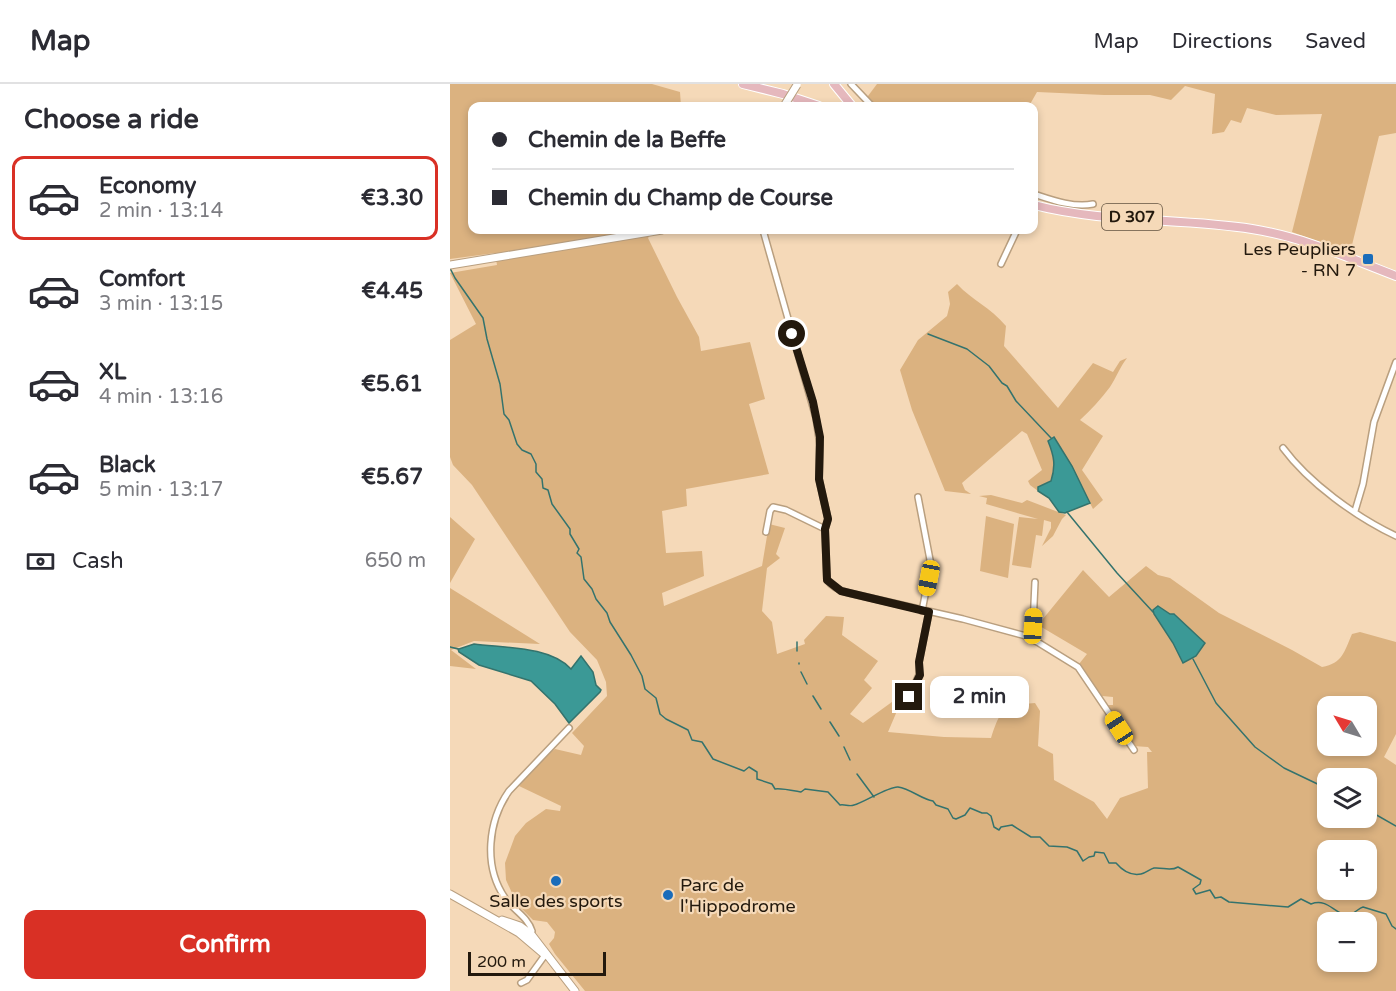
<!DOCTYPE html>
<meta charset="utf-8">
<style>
body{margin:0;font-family:"Varela Round",sans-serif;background:#f7f7f7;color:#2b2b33;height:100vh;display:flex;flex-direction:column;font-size:22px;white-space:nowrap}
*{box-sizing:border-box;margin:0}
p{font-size:20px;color:#7c7c81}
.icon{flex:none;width:33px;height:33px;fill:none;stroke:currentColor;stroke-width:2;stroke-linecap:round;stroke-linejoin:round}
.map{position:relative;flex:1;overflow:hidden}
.drawer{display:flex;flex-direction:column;background:#fff;width:450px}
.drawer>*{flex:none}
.guide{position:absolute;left:18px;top:18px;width:570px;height:132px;border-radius:12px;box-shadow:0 3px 9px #0003;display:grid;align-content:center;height:132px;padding:0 24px;background:#fff}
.needle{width:39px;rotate:308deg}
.tools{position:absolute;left:867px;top:612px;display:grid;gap:12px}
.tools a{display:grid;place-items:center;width:60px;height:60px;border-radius:12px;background:#fff;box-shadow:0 3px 9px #0003;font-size:30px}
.scale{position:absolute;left:18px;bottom:15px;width:138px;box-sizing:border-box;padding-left:6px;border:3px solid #23190d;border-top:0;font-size:16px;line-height:21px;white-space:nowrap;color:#23190d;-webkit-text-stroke:4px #f5d9b8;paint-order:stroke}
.end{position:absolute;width:27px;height:27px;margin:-14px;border:8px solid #23190d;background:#fff;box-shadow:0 0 0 3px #fff}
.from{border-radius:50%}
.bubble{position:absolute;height:42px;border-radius:12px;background:#fff;box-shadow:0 3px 9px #0003;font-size:20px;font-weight:700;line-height:42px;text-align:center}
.car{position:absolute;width:18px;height:36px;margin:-18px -9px;border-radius:8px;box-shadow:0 0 4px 2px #0007;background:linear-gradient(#f5c518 24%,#345 0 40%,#f5c518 0 76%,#345 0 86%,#f5c518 0)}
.guide b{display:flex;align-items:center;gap:21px;height:57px;font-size:22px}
.guide b+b{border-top:2px solid #e1e1e2}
.guide i{width:15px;height:15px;background:#2b2b33}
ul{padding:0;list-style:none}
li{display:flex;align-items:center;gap:18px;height:84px;margin:0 12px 9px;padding:0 12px;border:3px solid transparent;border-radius:12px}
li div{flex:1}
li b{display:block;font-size:22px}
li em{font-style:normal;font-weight:700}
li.selected{border-color:#d93025}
li>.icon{width:54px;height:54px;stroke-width:1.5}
h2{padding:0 24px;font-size:27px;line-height:72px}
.pay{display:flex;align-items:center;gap:15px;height:66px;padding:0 24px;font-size:22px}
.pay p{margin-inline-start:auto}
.button{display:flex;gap:12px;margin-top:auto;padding:12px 24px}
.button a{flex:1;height:69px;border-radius:12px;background:#d93025;color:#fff;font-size:24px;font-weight:700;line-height:69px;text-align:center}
header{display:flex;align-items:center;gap:36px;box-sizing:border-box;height:84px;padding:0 30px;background:#fff;border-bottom:2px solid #e1e1e2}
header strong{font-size:28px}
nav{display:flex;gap:33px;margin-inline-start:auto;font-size:21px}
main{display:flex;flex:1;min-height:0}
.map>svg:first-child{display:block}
</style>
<header>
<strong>Map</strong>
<nav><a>Map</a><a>Directions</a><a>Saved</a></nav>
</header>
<main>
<section class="drawer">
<h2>Choose a ride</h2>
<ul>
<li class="selected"><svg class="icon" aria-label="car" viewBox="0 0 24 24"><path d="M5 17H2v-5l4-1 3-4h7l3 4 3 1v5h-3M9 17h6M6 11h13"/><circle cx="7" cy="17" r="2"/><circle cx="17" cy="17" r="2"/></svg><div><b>Economy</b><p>2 min · 13:14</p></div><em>€3.30</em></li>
<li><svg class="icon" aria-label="car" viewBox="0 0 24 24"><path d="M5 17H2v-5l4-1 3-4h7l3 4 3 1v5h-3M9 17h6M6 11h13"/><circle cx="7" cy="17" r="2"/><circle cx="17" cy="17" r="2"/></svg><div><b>Comfort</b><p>3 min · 13:15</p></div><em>€4.45</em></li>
<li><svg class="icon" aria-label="car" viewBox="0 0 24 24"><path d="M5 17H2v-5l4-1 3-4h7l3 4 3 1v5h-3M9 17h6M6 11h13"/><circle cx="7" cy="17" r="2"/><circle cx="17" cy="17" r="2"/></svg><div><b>XL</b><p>4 min · 13:16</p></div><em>€5.61</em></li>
<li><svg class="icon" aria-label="car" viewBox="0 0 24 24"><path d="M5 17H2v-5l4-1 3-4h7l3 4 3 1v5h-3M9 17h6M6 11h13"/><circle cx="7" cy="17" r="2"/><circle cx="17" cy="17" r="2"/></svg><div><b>Black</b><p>5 min · 13:17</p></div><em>€5.67</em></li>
</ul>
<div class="pay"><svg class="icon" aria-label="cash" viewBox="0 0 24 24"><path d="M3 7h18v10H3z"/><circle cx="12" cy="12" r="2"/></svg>Cash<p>650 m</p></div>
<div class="button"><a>Confirm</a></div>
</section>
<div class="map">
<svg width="946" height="907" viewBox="0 0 946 907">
<rect width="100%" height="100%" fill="#f5d9b8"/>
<path fill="#dbb280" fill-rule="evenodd" d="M0,0H202L230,8L231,22H22V146H204L198,154L227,213L249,253L251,267L300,258L315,315L299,320L319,390L236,405L237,422L212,427L216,469L252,467L254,492L212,509L214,522L312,482L319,440L335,444L326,470L330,474L317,484L312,527L322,538L327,570L355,560L354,556L376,532L394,533L392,551L428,577L414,596L422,604L400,630L413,639L446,615L447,627L438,648L494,653L541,654C551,624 553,622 585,619L590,627L588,662L603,670L604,696L644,718L657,735L670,714L698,704L697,668H702L698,663L683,662L658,621H663V613L652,612L629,580L637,570L588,541L633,486L659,513L696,482L708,491L720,494L769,529L842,566L872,583C893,579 894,568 902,550L910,548L946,558V650L934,673L946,681V907H135L105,870L99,860L104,854L105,848L97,838L83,836L67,820L56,796L55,779L65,752L76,739L96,725L110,727L111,722L69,702L94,673L105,665L131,671L134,662L122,649L157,612L156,598L147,576L120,548L22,401L3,381L0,373V256L26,240L0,189L47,181L45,169L0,175ZM708,522L720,530H725L755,559L733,579L723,559L704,530L703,526ZM878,622H916V662H878ZM878,694H916V734H878ZM878,766H916V806H878ZM878,838H916V878H878Z
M427,0H946V49L929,52L900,169L842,148L872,30L826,31L797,24L791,39L781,36L774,48L762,50L765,10L735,2L721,16L700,11H654L587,8L579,22H422L415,16Z
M507,200C523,217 540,223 556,242L554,262L608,324L643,279L663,288L670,277L677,274C670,283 666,294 660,303C651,315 641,326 630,336L653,352L632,386L653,416L643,425L612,365L598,357C604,372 606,381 601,397L588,403V407L580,401L578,397L592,386L577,350L572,347L512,399L515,406L521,410L495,407L462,326L450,286L468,256L497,232L500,220L498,208Z
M541,411L572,419L577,416L616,431L612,435L603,452L592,462L601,444V438L594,436L592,452L586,451L581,484L562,481L569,433L588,435L536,420L537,414L529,412Z
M536,432L564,440L558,494L530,487Z
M0,433L25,455L0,499Z
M0,504L90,560L24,557L1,566L26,585L0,582Z"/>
<path fill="#3b9996" stroke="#34736d" stroke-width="1.5" d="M604,353L622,382L640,419L615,429L609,428L599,414L588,407V403L601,397C606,381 604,372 598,357Z
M708,522L720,530H724L755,559L746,572L733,579L723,559L704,530L703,526Z
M24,560C54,564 100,562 121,585L131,572L143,588L146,601L151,606L150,608L119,639L105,620L81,597L29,581L9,568L8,565L0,563L9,565Z"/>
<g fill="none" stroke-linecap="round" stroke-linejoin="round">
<path stroke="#34736d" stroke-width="1.5" d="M0,184L5,194L33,234L37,255L50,300L54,330L59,336L67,360L72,366L81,370L86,380V388L92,395L93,404L98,406L102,420L120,445V450L129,465L127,469L131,473L134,495L142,505L146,515L157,529L160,538L181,571L192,592L195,605L206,614L210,630L216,635L238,646L242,656L252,658L263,675L294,687L299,683L307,688V695L322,700L325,705C331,704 345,707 351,708L355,705L378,708L390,721C395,720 399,723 404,721C413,719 439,702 448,703C461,705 471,715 483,717L486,721L498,725L503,734L506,735L515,731L520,724L532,729H537L541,732L544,743L549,746L551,743L562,741L581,753H590L599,762L617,763L627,767L633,777L639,773L644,772L645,768L654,769L659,779H666C672,786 681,792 691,790C696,789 700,785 704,784C713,783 720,788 728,783L751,796L750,800L743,805L746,810L760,806L765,814L771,813L779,818L838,823L851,815L861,820C880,813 885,834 901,830C905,829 909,824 913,823L936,830L942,842L946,845
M478,250L517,265L539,282L552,299L557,302L566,317L601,354
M617,428L667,489L703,528
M347,558V567
M743,575L766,619L805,663L834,684L878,705
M349,579V580
M351,588L357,600
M363,612L371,625
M380,638L389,652
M394,663L400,676
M407,690L424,713
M916,725L946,742"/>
<defs>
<path id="minor" d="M401,0L422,22
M584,110C602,116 624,124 643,120
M313,146L366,334L370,361L369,395L378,435L375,445L377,496C382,503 390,507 399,509L513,535L576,552L589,559L628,583L684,666
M551,180L567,146
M833,364C859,399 906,433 946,452
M468,413L481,481L472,527
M905,427L913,400L924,338L946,278
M316,448L320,427L323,423L336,426L375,445
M576,552L580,549L583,542L585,498
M459,613L469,591V578L479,528
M79,853L82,847C78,833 63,826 55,814C33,782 38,737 59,707L119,644
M71,899L77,896L95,871"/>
<path id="tertiary" d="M0,181L212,146
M0,810L69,849L95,871
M52,836L70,842L81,850L125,907"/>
<path id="primary" d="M293,0L333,10L369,22
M384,0L402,22
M584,121C653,139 731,134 802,145C853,153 899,174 946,192"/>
</defs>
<use href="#minor" stroke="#b99f7f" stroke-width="8"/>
<use href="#tertiary" stroke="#b99f7f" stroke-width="9"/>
<use href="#primary" stroke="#fff" stroke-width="10"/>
<use href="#minor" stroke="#fff" stroke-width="5"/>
<use href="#tertiary" stroke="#fff" stroke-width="7"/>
<use href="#primary" stroke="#e5b8bd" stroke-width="8"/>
<defs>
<path id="tertiary-bridge" d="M334,22L347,1"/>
</defs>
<use href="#tertiary-bridge" stroke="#b99f7f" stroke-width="9" stroke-linecap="butt"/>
<use href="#tertiary-bridge" stroke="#fff" stroke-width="7"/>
</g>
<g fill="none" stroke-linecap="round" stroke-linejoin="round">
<path stroke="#23190d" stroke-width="8" d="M342,250L363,318L370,353L369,395L378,435L375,445L377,496L391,507L479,528L469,578L470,591L459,613"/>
</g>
<g fill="#1a6cba" stroke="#f5d9b8" stroke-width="2">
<rect x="912" y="169" width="12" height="12" rx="3"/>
<circle cx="106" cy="797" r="6"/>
<circle cx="218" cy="811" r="6"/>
</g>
<g text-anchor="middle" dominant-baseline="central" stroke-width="4.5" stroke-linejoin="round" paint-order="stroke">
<rect fill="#f5d9b8" stroke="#625340" stroke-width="1.5" x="652" y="120" width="60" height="26" rx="4.5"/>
<g font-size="16" font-weight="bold" fill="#23190d">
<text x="682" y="133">D 307</text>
</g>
<g font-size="18" fill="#23190d" stroke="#f5d9b8" text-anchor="end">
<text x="906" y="165">Les Peupliers<tspan x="906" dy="21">- RN 7</tspan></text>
<text x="230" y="801" text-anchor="start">Parc de<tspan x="230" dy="21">l'Hippodrome</tspan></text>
<text x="106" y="817" text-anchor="middle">Salle des sports</text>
</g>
</g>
</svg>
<div class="tools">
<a><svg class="needle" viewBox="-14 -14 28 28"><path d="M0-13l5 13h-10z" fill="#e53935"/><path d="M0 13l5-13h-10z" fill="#7c7c81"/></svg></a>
<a><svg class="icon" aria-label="layers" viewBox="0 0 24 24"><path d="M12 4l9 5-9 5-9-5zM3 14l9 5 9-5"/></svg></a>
<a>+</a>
<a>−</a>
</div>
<div class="scale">200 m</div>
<i class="end from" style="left:342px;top:250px"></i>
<i class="end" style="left:459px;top:613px"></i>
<div class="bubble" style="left:480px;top:592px;width:99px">2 min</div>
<i class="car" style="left:479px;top:494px;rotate:191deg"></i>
<i class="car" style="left:583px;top:542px;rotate:3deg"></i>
<i class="car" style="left:669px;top:644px;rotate:327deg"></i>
<div class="guide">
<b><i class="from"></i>Chemin de la Beffe</b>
<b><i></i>Chemin du Champ de Course</b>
</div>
</div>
</main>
